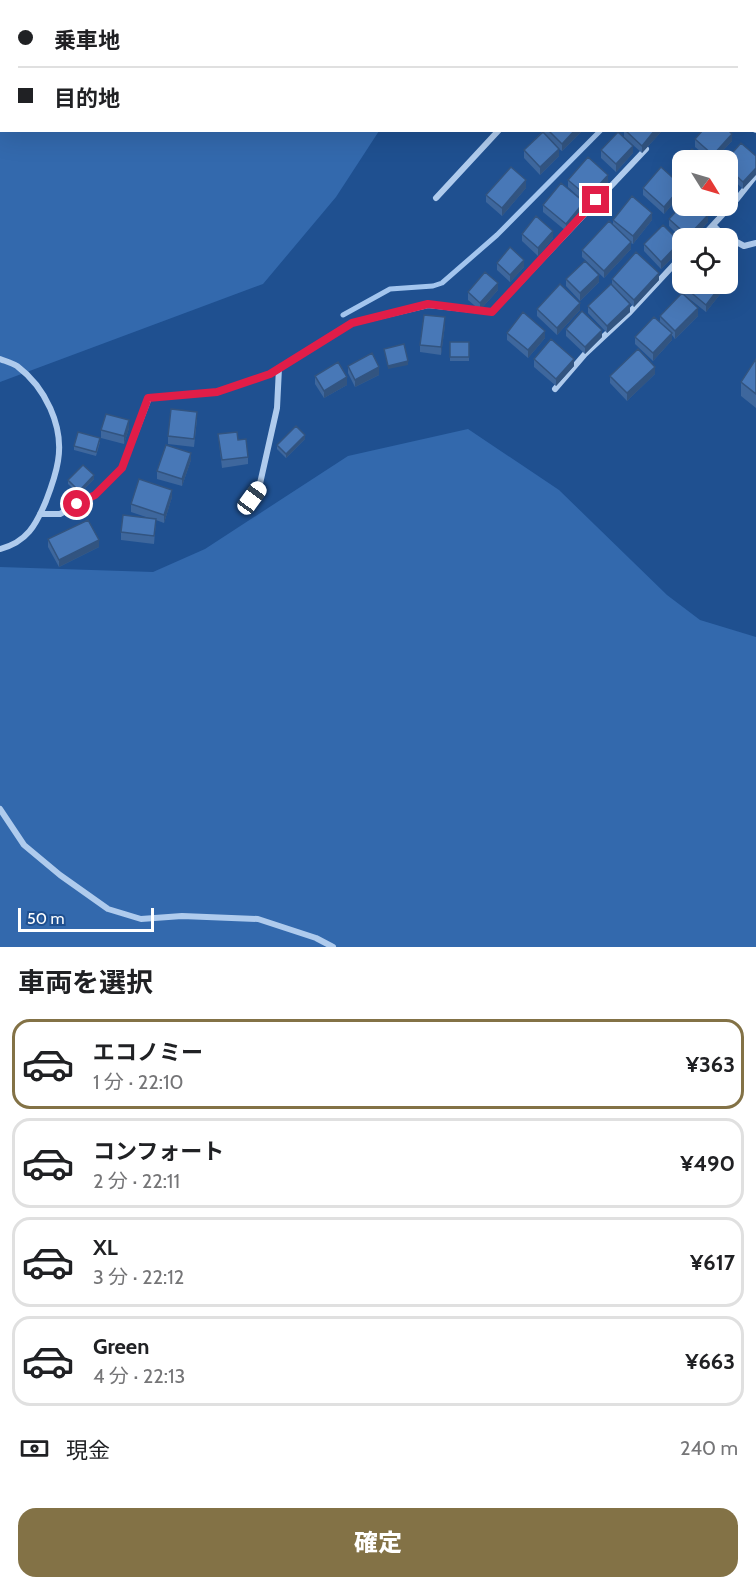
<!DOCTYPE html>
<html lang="ja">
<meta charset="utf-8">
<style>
body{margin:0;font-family:Cabin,"Noto Sans JP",sans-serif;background:#f2f2f2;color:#202124;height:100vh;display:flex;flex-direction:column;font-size:22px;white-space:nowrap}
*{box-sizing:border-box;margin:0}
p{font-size:20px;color:#757577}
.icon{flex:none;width:33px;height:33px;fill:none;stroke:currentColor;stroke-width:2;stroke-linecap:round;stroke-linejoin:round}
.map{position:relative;height:947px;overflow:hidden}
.panel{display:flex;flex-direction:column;background:#fff;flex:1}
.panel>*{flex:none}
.hud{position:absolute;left:0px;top:0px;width:756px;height:132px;box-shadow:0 6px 24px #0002;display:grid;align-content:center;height:132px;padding:0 18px;background:#fff}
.needle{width:39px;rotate:127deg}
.controls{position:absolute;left:672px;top:150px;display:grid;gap:12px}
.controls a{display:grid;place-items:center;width:66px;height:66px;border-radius:12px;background:#fff;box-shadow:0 6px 24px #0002;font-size:30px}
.scale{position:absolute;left:18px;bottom:15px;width:136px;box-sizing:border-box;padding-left:6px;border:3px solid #fff;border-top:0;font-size:16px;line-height:21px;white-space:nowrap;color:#fff;-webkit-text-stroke:4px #1f5090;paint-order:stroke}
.end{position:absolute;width:27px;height:27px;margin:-14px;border:8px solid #e11d48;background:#fff;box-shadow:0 0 0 3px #fff}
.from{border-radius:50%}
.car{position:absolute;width:18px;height:36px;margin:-18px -9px;border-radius:8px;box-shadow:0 0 4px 2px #0007;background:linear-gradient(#fff 24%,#345 0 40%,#fff 0 76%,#345 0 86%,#fff 0)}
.hud b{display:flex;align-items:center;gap:21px;height:57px;font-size:22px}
.hud b+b{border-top:2px solid #e0e0e0}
.hud i{width:15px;height:15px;background:#202124}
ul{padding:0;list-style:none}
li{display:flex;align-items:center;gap:18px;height:90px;margin:0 12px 9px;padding:0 6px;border:3px solid #e0e0e0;border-radius:18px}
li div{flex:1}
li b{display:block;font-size:22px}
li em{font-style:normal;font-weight:800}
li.on{border-color:#837246}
li>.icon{width:54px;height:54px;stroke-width:1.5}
h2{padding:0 18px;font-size:27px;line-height:72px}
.pay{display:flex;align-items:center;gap:15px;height:66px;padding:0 18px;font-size:22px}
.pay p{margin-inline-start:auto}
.button{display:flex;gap:12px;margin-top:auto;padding:12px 18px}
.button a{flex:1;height:69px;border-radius:18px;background:#837246;color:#fff;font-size:24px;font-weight:800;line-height:69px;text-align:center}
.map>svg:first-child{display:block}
</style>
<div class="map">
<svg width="756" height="947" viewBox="0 0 756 947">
<rect width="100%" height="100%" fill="#1f5090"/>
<path fill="#3369ad" d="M0,0H488L2,2V130L379,131L336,197L263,284L0,382Z
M468,429L559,490L667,595L700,620L756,637V947H0V567L153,572L205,549L348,456Z"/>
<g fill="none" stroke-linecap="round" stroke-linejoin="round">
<path stroke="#a3c5ee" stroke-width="5" d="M733,2L735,0
M343,315L390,289L433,286L442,283L497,235L601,130"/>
<path stroke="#afcbed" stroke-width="6" d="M619,2L620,0
M754,129L756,130
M436,198L499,130
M714,226L722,234L744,246L756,243
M701,238L737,199L756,175
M0,359C5,361 12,363 17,366C45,387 64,426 58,461C56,474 51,488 46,501C36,525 27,542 0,549
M555,389L585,354L630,312L682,256
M246,503L259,488L277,408L279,368
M40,514H60L95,495L122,468L149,398L217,392L270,374L352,323L428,305L492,312L646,149
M0,809L24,845L60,875L108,909L141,919L182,916L258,919L316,938L333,947"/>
</g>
<path fill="#3e679d" d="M541,130H581V132L562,151L559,149V156L540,175L524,158V150L542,132Z
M624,130H661V132L642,153L624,137Z
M695,139L732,141L714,160H711L695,147Z
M601,150L633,153L616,172L601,158Z
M756,156L743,189L728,175V160Z
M682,160V182L674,174V166Z
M568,180L608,182L588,205L568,187Z
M526,188L502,216L486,202V195Z
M643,188L682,193L664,214L643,195Z
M543,205L584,209L566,231L543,212Z
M707,206H726L716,217Z
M669,219L708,222L693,238L682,239L669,226Z
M613,220H652L633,244L631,243V249L604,278L582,257V250L613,224Z
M522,234L553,238L538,256L522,241Z
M644,244L680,250L661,269L644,251Z
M497,263L524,267L510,282L497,270Z
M566,279L599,282L580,301L566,286Z
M612,279L659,280L634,307L624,297L630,312L607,333L588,313V306L612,285Z
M729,283L706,312L682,293V285Z
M498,290L480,310L468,300V292Z
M537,309L580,310L557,335L537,316Z
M660,316H698L675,339L672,335V340L653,361L635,344V337L660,322Z
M445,325L441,355L420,352V345Z
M566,329L602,337L585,354L566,336Z
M507,333L545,338L528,358L507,340Z
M450,342H469V361H450Z
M534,359L574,366L556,386L534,367Z
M756,359V408L741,396V382Z
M348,366L379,375L355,387L348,373Z
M655,374L627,401L610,383V376Z
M315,376L347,385L324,398L315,384Z
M197,419L194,447L168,444V436Z
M129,428L124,444L101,438V430Z
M218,434L238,440L248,457V464L222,468Z
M305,439L286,458L277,449V445Z
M100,442L96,456L74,450V446Z
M191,460L182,486L157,479V471Z
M94,479L79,494L68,484V480Z
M172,497L164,523L156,520L154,544L121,540V532L149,518L131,512V504Z
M48,539L99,547L59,567L48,547Z"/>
<path fill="#325480" d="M695,0H705V2H689Z
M575,130H581V132L562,151V144Z
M655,130H661V132L642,153V146Z
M732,134V141L714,160H713V155Z
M633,146V153L616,172V164Z
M559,149V156L540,175V167Z
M756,168V175L743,189V182Z
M608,175V182L588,205V197Z
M526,180V188L502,216V208Z
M682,186V193L664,214V207Z
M734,188V195L728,203V196Z
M584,202V209L566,231V224Z
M719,206H726L716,217V209Z
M652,213V220L633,244V236Z
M708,215V222L693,238H688V236Z
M553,231V238L538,256V248Z
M631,242V249L604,278V271Z
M680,242V250L661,269V262Z
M524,260V267L510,282V275Z
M659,273V280L634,307V300Z
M599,275V282L580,301V293Z
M729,275V283L706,312V305L722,284H728V277Z
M498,283V290L480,310V303Z
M580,303V310L557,335V328Z
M630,304V312L607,333V326Z
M698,308V316L675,339V331Z
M445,317V325L441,355V347Z
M602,330V337L585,354V347Z
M545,331V338L528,358V350Z
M672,333V340L653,361V353Z
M574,359V366L556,386V379Z
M408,361V365L388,369V366Z
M379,367V375L355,387V380Z
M655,367V374L627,401V393Z
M347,377V385L324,398V391Z
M129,420V428L124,444V436Z
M305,435V439L286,458V454Z
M191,453V460L182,486V479Z
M94,475V479L79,494V491Z
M172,490V497L164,523V515Z
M99,540V547L59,567V560Z"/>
<path fill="#4878b7" stroke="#325480" stroke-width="1.5" d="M677,0H695L689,2H677Z
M756,86V117L754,115V87Z
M548,130H575L562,144Z
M625,130H655L642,146Z
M703,130H728L732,134L713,155L695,139Z
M543,132L559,149L540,167L524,150Z
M618,132L633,146L616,164L601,150Z
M741,143L756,156V168L743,182L728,168V160H726Z
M692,149L703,160H682V175L674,166Z
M588,157L608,175L588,197L568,180Z
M511,167L526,180L502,208L486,195Z
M661,167L682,186L664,207L643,188Z
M728,181L734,188L728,196Z
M561,183L584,202L566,224L543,205Z
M632,196L652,213L633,236L613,220Z
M682,205L698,206L708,215L688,236L669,219Z
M536,216L553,231L538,248L522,234Z
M609,221L631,242L604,271L582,250Z
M663,225L680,242L661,262L644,244Z
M510,247L524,260L510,275L497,263Z
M636,252L659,273L634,300L612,279Z
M585,261L599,275L580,293L566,279Z
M485,272L498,283L480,303L468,292Z
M560,284L580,303L557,328L537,309Z
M611,284L630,304L607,326L588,306Z
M683,284H722L706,305L682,285Z
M682,293L698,308L675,331L660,316Z
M582,311L602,330L585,347L566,329Z
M523,312L545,331L528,350L507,333Z
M424,315L445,317L441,347L420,345Z
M654,317L672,333L653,353L635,337Z
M551,339L574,359L556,379L534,359Z
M450,342H469V357H450Z
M404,344L408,361L388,366L384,349Z
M638,349L655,367L627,393L610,376Z
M372,353L379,367L355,380L348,366Z
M756,359V394L741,382Z
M338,362L347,377L324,391L315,376Z
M171,409L197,412L194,439L168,436Z
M106,414L129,420L124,436L101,430Z
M296,426L305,435L286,454L277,445Z
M78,432L100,438L96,452L74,446Z
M237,432L238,440L246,439L248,457L222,460L218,434Z
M166,445L191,453L182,479L157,471Z
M83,465L94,475L79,491L68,480Z
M139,479L172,490L164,515L131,504Z
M123,515L156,519L154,536L121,532Z
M88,520L99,540L59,560L48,539Z"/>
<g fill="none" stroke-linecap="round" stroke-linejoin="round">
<path stroke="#e11d48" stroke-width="8" d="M77,504L95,495L122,468L148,398L217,392L270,374L352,323L428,304L492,312L596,200"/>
</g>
</svg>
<div class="controls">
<a><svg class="needle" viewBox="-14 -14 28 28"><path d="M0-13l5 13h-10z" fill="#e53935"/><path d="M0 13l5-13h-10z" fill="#757577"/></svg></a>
<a><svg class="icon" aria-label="locate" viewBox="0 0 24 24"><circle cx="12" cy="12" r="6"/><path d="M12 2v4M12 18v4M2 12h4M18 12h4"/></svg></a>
</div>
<div class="scale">50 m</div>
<i class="end from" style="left:77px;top:504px"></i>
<i class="end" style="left:596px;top:200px"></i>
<i class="car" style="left:252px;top:498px;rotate:36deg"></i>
<div class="hud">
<b><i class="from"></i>乗車地</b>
<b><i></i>目的地</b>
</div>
</div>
<section class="panel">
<h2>車両を選択</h2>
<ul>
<li class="on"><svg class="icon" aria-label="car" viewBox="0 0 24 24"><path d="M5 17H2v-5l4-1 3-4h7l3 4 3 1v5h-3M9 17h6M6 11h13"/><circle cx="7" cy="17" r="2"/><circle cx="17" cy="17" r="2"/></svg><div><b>エコノミー</b><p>1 分 · 22:10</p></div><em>¥363</em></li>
<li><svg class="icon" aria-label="car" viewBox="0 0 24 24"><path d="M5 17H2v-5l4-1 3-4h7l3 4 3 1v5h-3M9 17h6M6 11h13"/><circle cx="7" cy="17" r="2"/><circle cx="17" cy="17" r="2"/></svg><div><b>コンフォート</b><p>2 分 · 22:11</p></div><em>¥490</em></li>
<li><svg class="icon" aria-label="car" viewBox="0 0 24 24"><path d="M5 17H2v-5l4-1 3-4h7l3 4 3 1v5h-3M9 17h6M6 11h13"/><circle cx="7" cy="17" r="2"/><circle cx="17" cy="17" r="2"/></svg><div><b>XL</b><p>3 分 · 22:12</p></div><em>¥617</em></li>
<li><svg class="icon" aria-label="car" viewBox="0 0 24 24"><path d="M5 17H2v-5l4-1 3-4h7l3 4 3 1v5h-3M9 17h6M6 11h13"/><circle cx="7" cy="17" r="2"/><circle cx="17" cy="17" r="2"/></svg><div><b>Green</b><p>4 分 · 22:13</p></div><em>¥663</em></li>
</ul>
<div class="pay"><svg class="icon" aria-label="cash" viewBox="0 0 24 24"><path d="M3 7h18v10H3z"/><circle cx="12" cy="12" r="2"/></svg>現金<p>240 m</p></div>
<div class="button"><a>確定</a></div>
</section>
